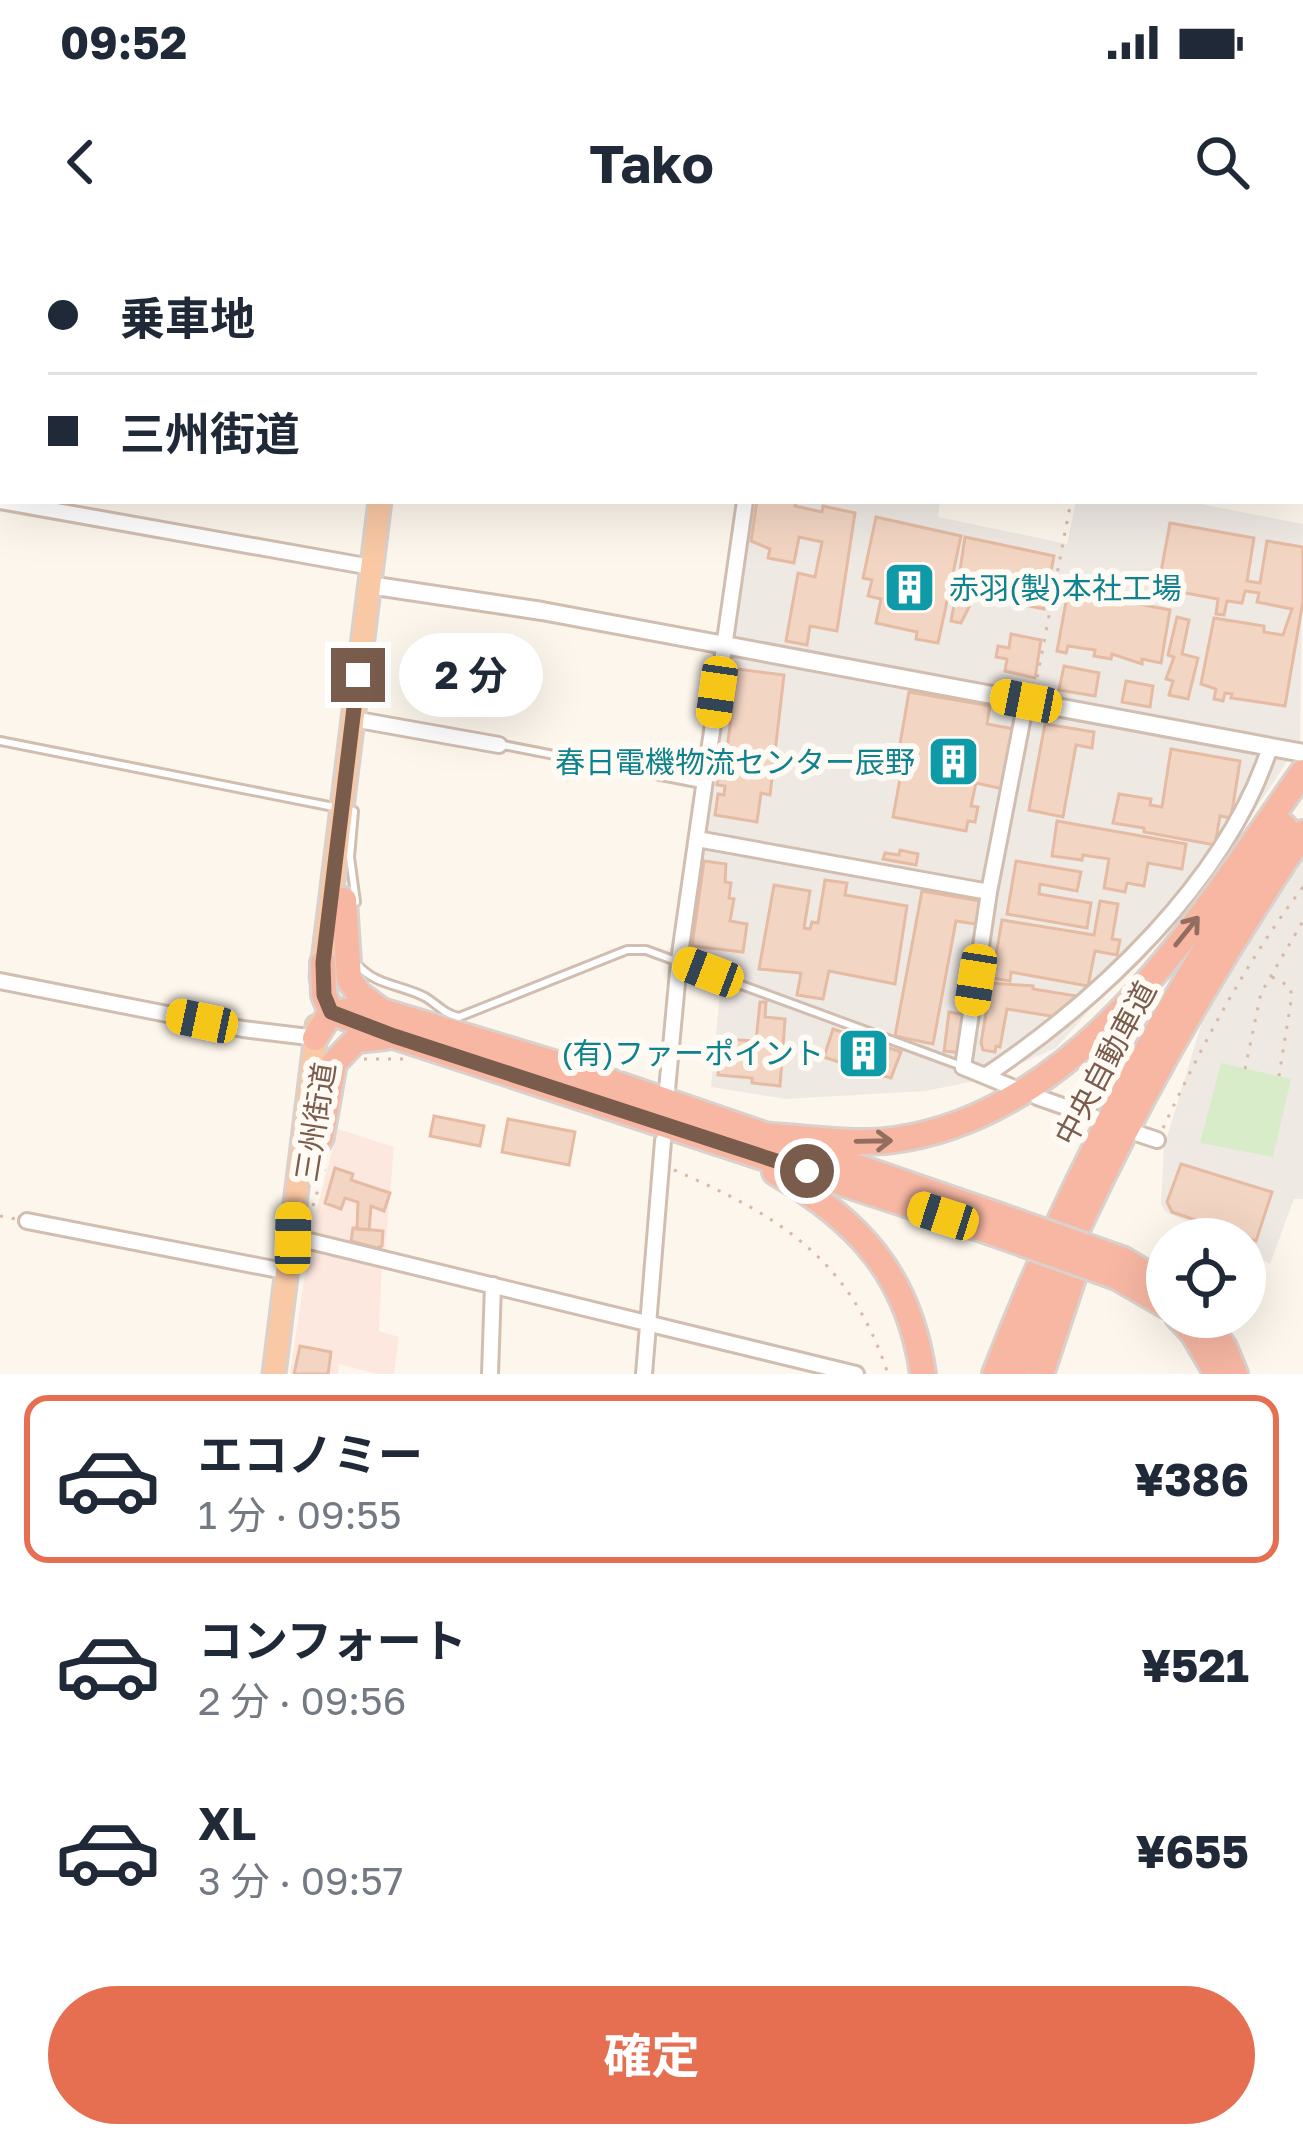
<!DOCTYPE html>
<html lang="ja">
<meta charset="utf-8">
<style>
body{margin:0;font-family:"Golos Text","Noto Sans JP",sans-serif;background:#f2f2f3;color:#1f2937;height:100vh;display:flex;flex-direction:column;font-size:45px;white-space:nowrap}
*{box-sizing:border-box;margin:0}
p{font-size:39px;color:#747a83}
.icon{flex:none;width:66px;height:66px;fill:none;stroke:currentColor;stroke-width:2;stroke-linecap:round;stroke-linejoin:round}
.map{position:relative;height:1134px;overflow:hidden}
.drawer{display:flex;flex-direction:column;background:#fff;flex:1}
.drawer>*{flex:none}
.hud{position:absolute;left:0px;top:0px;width:1305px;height:264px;box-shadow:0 12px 48px #0002;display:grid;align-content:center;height:264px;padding:0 48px;background:#fff}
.buttons{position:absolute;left:1146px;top:978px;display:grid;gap:24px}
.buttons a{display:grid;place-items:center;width:120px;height:120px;border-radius:50%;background:#fff;box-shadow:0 12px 48px #0002;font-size:60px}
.end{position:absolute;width:54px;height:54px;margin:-27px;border:15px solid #7a5c4d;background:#fff;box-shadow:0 0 0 6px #fff}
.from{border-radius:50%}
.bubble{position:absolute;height:84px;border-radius:42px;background:#fff;box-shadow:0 12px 48px #0002;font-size:39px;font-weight:700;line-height:84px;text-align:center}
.car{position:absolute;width:36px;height:72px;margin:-36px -18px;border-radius:15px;box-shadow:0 0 9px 3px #0007;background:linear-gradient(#f5c518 24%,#345 0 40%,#f5c518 0 76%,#345 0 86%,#f5c518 0)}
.hud b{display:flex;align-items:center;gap:42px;height:114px;font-size:45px}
.hud b+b{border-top:3px solid #e0e1e3}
.hud i{width:30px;height:30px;background:#1f2937}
ul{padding:21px 0 0;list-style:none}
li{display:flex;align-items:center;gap:36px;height:168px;margin:0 24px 18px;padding:0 24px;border:6px solid transparent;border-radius:24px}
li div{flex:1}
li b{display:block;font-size:45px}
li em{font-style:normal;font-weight:700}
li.on{border-color:#e76f51}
li>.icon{width:108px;height:108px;stroke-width:1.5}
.primary-button{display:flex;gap:24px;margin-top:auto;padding:24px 48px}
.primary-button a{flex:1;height:138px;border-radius:72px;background:#e76f51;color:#fff;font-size:48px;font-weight:700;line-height:138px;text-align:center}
.status{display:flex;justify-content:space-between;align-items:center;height:84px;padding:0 60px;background:#fff;direction:ltr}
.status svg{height:33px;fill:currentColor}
header{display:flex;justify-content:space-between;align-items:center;height:156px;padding:0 48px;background:#fff;font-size:54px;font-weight:700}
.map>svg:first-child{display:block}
</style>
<div class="status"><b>09:52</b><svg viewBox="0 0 49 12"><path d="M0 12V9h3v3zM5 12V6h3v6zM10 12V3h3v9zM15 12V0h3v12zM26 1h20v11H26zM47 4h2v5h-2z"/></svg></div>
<header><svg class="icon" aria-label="back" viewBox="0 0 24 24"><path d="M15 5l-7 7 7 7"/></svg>Tako<svg class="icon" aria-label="search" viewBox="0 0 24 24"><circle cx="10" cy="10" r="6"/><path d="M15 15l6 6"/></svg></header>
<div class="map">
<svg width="1303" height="1134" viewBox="0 0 1303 1134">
<rect width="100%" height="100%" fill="#fdf6ec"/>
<path fill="#fde8e0" d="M338,889L394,907L385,1013L310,994Z
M309,1007L382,1020L379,1091L399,1097L394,1134H377L339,1124L338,1134H290Z"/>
<path fill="#efe9e4" d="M751,261H940L938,277L1067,304L1076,261H1186L1303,284L1300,502L1219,624L1056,808L985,839L925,851L786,859L711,847L721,743L689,708Z
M1303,618V959H1294L1270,1024L1245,1010V999H1225L1166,972L1161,964L1164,907L1209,759Z"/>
<path fill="#d8ecc9" d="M1221,823L1291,839L1273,917L1200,903Z"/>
<path fill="#f3d5c3" stroke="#e6bba3" stroke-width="3" d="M757,261H796L795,266L822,272L823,266L855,273L837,391L810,386L807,405L786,401L798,333L815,337L822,302L799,297L794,323L768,318L770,309L751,301Z
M876,277L961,296L938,403L916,399L917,392L876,383L881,359L868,356L872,340L863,338Z
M1170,283L1254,298L1247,341L1260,343L1267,301L1303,307V361L1285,466L1231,458L1232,454L1225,453L1223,461L1214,459L1216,449L1201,444L1214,378L1264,386V392L1283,395L1292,369L1257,362L1259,353L1245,351L1242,363L1227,361L1224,375L1216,374L1218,359L1158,348Z
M965,297L1054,316L1044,369L1014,363L1016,347L959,337Z
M1068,351L1170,370L1161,423L1142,419V424L1112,414L1111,419L1094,416L1095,410L1068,406L1066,413L1057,411Z
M956,354L968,357L970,365L961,383L951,381Z
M1177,377L1189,380L1182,414L1198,418L1188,459L1169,455L1173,441L1166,439L1174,417L1168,415Z
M1011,394L1041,400L1035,438L1005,431L1007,419L996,417L998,406L1009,408Z
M1064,426L1099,433L1095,456L1059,450Z
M737,429L784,435L770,555L761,553L757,582L715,575L718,554L724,555L725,546L717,545L720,517H726Z
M1126,441L1153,446L1150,467L1122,462Z
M909,452L990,466L987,484L1014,489L1003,549L976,543L971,566L978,567L975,582L968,581L966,591L893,577L903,522L897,521Z
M1045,484L1094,492L1092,508L1076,505L1063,577L1029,570Z
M1171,509L1240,521L1231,578L1220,576L1215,605L1144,592V588L1113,583L1119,554L1151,559L1150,565L1162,567Z
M1057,581L1186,604L1182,629L1148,623L1144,646L1127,643L1125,652L1104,648L1109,619L1083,615L1082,620L1052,616Z
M900,610L918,614L916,625L883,619L885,613L899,615Z
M704,621L726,624L725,642L731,643L729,658L734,659L730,681L747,684L743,712L692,706Z
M1016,621L1081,632L1077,651L1040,644L1039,654L1091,663L1087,688L1007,674Z
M825,640L847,643L845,655L907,666L895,744L829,731L823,759L797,755L801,733L759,729L774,645L810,651L804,688L810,689L812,682L818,683Z
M922,651L986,662L982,685L956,681L933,804L895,796Z
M1100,661L1118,664L1112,699L1120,700L1117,715L1095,711L1088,746L1011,732L1010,741L992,738L1002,680L1094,695Z
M991,743L1033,746V749L1077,756L1057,777L1007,769L1000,807L996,806L995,812L983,810L981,803Z
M760,762H766L765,777L785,779L780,846L752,843V838L718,835L721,799L756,801Z
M949,772L967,775L962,813L944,811Z
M833,789L901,812L891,838L864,831L868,817L858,814L854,827L824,817Z
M434,876L484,886L480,906L430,896Z
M508,879L575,892L569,925L502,912Z
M1181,924L1272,952L1256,1001L1172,972L1167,962Z
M335,928L353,934L351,940L390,953L384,971L371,966L369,990L357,989L358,962L345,958L341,969L325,963Z
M353,988L383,991L382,1006L377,1008L351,1001Z
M300,1106L331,1112L328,1134H294Z"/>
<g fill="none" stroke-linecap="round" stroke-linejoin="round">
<defs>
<path id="service" d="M0,501L354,571L350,617L356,662
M503,505L702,544
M356,723C375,746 400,744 425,757C437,764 444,774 459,777L627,710H646L959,825"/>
<path id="minor" d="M785,3V0
M0,261L371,327
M353,479L499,505
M697,599L989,652L1026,461
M989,652L963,827L1014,848
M0,741L243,789L317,798
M985,836C1099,760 1227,640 1270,507
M667,850L679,721L745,261
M1037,857L1094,877
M1139,894L1157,900
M27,981L289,1032
M293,997L856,1134
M490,1134L493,1045
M644,1134L663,901"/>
<path id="tertiary" d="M369,345L542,371L1303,513"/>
<path id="secondary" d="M23,3L24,0
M0,119L3,104"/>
<path id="trunk" d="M409,3V0
M321,737L380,261
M274,1134L317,786"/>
<path id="motorway" d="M344,660L349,739L359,754L382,771
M323,723L324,755L331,772L394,796L988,991
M345,771H382L570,828L994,974
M315,798L331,772
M757,895C802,897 850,906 894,900C1083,874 1202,674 1303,532
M316,906L321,897L334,823L356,800L385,797
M775,932C859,981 909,1035 923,1134
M1124,1020L1167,1046
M1117,1037L1167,1066
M1178,1077L1193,1093L1217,1134
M1202,1077L1224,1107L1235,1134
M995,1134C1071,937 1167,761 1284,586
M1015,1134C1091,940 1187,766 1303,593
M1041,1134L1080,1017"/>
</defs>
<use href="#service" stroke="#d1beb0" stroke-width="12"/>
<use href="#minor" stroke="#d1beb0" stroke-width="20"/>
<use href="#tertiary" stroke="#d1beb0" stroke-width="22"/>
<use href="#secondary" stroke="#d6c0b0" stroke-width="24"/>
<use href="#trunk" stroke="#dad1cd" stroke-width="27"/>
<use href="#motorway" stroke="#dad1cd" stroke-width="30"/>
<path stroke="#d9b8a5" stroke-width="3" stroke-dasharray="3 9" stroke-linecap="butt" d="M995,0L1011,3
M1120,3L1121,0
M0,32H3
M1302,54H1303
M1035,449L1071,261
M1272,737L1289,746L1292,755L1279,836
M364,819H409
M1245,829L1261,753L1303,681
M1163,888C1202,805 1247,720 1303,647
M674,930C780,976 850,1019 888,1134
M313,966L326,923
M0,976L16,979"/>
<use href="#service" stroke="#fff" stroke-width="6"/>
<use href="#minor" stroke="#fff" stroke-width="14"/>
<use href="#tertiary" stroke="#fff" stroke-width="16"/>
<use href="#secondary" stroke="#fff" stroke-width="18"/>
<use href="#trunk" stroke="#f9c8a4" stroke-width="21"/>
<use href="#motorway" stroke="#f7b7a3" stroke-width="24"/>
<defs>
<path id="motorway-bridge" d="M994,974L1124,1020
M988,991L1117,1037"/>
</defs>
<use href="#motorway-bridge" stroke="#dad1cd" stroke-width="30" stroke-linecap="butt"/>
<use href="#motorway-bridge" stroke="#f7b7a3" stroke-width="24"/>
</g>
<defs><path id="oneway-shaft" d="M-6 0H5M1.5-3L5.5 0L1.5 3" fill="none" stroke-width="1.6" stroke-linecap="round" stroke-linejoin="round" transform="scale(3)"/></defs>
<g stroke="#936e5e">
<use href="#oneway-shaft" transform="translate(1187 691) rotate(-51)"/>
<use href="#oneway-shaft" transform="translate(874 901) rotate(-1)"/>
</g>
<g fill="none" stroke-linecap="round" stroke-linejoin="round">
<path stroke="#7a5c4d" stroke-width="15" d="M358,435L323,723L324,755L331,772L394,796L807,931"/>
</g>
<defs>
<symbol id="building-square" viewBox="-11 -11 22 22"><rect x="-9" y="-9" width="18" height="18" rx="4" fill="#0f9aa8" stroke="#fffaf3"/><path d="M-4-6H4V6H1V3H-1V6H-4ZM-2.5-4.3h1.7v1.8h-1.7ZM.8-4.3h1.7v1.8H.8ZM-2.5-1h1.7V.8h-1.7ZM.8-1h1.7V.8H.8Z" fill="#fff"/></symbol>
</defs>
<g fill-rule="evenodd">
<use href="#building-square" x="880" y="318" width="59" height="59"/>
<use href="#building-square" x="924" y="492" width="59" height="59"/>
<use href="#building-square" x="834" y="784" width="59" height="59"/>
</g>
<g text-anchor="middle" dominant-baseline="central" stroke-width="12" stroke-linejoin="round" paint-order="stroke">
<g font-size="30" fill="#0d838f" stroke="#fffaf3" text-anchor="end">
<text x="949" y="348" text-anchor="start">赤羽(製)本社工場</text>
<text x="915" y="522">春日電機物流センター辰野</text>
<text x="824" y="813">(有)ファーポイント</text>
</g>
<g font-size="30" fill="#7a5c4d" stroke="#fffaf3">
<text transform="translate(1105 823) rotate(-62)">中央自動車道</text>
<text transform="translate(315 882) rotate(-81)">三州街道</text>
</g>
</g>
</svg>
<div class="buttons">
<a><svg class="icon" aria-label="locate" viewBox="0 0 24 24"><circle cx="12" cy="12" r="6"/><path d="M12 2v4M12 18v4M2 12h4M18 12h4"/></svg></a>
</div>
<i class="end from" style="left:807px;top:931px"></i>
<i class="end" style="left:358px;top:435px"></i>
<div class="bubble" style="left:399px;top:393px;width:144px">2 分</div>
<i class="car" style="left:717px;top:452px;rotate:188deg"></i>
<i class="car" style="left:1026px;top:461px;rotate:281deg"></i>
<i class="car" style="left:708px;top:732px;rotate:291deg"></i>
<i class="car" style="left:976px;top:740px;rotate:189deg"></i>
<i class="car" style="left:202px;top:781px;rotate:282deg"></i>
<i class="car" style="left:943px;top:976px;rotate:288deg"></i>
<i class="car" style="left:293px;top:998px;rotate:1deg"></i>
<div class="hud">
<b><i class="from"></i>乗車地</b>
<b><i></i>三州街道</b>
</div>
</div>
<section class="drawer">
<ul>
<li class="on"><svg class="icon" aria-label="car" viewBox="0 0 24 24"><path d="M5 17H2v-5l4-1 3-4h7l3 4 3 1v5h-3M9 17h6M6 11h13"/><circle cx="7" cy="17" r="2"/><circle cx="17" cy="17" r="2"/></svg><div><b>エコノミー</b><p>1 分 · 09:55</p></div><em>¥386</em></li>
<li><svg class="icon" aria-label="car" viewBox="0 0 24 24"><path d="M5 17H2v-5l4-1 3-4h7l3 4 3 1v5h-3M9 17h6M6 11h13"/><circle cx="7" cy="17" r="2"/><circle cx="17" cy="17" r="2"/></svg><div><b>コンフォート</b><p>2 分 · 09:56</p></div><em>¥521</em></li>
<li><svg class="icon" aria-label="car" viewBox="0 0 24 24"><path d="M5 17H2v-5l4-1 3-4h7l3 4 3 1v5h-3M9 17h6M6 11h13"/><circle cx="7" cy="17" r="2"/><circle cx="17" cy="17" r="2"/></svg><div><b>XL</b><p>3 分 · 09:57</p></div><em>¥655</em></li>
</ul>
<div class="primary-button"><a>確定</a></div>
</section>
